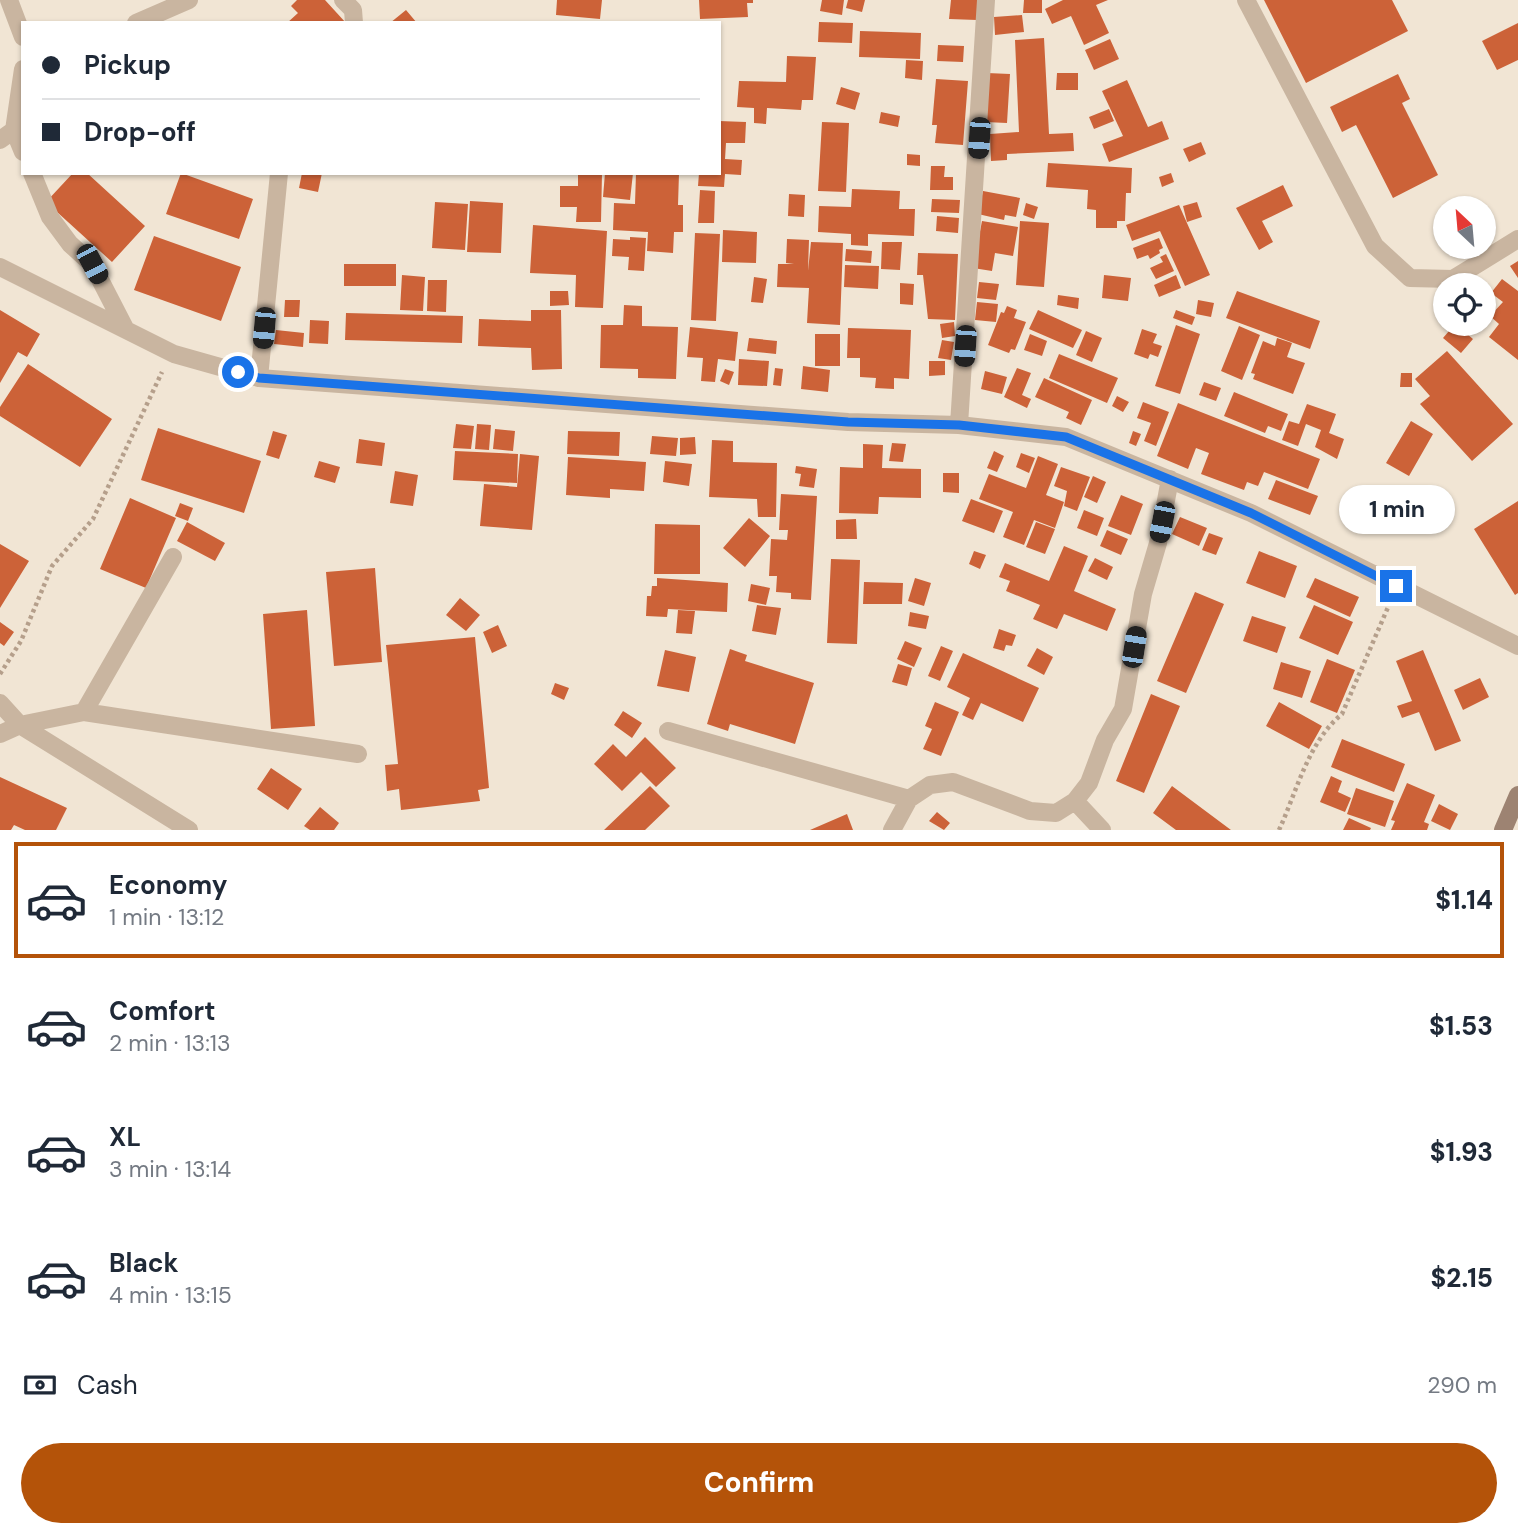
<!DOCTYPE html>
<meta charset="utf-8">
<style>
body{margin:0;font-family:"DM Sans",sans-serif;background:#f2f2f3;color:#1f2937;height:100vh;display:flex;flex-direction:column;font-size:26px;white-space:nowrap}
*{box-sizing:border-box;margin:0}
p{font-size:23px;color:#747a83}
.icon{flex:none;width:38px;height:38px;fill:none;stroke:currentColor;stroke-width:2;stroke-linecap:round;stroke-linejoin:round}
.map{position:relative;height:830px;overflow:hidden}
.details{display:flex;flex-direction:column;background:#fff;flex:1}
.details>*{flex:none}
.top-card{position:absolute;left:21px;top:21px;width:700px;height:154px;border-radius:0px;box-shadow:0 2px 5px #0004;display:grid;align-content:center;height:154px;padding:0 21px;background:#fff}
.needle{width:46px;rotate:334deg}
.tools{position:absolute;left:1433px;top:196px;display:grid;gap:14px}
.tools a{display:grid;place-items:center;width:63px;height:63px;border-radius:50%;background:#fff;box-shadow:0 2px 5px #0004;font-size:35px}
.end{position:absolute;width:32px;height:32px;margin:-16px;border:9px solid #1a73e8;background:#fff;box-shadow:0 0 0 4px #fff}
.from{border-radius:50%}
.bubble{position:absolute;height:49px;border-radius:24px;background:#fff;box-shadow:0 2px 5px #0004;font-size:23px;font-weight:800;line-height:49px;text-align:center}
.car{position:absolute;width:21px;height:42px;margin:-21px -10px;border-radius:9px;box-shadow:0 0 5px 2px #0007;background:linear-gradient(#222 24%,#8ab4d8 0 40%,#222 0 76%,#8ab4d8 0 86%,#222 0)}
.top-card b{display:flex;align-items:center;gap:24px;height:66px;font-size:26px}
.top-card b+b{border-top:2px solid #e0e1e3}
.top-card i{width:18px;height:18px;background:#1f2937}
ul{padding:12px 0 0;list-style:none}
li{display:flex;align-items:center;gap:21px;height:116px;margin:0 14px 10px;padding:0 7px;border:4px solid transparent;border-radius:0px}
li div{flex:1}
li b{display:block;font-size:26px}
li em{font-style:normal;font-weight:800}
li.on{border-color:#b45309}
li>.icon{width:63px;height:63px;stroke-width:1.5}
.pay{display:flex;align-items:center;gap:18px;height:77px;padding:0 21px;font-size:26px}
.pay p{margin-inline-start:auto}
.action{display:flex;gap:14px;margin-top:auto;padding:14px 21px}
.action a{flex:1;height:80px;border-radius:42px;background:#b45309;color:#fff;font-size:28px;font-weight:800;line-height:80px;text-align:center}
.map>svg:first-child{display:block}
</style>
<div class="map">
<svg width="1518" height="830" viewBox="0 0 1518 830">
<rect width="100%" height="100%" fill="#f1e5d4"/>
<path fill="#cc6238" d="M297,0H325L346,23H287L298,13L291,6Z
M557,0H602L600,19L556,15Z
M699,0H753V3H747L748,17L700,19Z
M822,0H844L842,15L820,11Z
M848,0H865L862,12L846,8Z
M951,0H979L977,20L949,19Z
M1024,0H1042V13H1023Z
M1063,0H1108L1096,5L1109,33L1084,45L1071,16L1052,24L1045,9Z
M1264,0H1392L1408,31L1306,83Z
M406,10L417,23H390Z
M1022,15L1024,32L995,35L994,17Z
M819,22L853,23L852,43L818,42Z
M1518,23V60L1497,70L1482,41Z
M860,31L921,33L920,59L859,57Z
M1044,38L1049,134L1073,133L1074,151L1007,154V160L991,161L990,134L1019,132L1015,40Z
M1110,39L1119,59L1094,70L1085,50Z
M938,45L964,46L963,62L937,61Z
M787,56L816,57L813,100H802L801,110L767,108L766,124L754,123V108L737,107L739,81L786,82Z
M906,60L923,61L922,80L905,78Z
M987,73L1010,74L1007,123L985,122Z
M1057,73H1078V90H1056Z
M1398,74L1410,99L1402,103L1438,175L1393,198L1356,125L1342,132L1330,107Z
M936,79L968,81L963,145L935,143L937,125H932Z
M1127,80L1148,127L1162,121L1169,139L1109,162L1102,144L1123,136L1102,91Z
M841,87L860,93L855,110L836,104Z
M1109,109L1114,121L1094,129L1089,117Z
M881,112L900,116L898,127L879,123Z
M719,121L746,122L745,143H726L725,159L742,160L741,175L725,174L724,187L698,186L699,173H719Z
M822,122L849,123L846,192L818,191Z
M1201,142L1206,154L1189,162L1183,149Z
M907,154L920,155V166L907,165Z
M1048,163L1132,168L1131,193H1126L1125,221H1117V228H1096V210L1087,209L1088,190L1046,187Z
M931,166H945L944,177H953V190H930Z
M73,173H87L145,226L112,262L46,202Z
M181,173L253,199L239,239L166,214Z
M302,173H322L318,192L299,188Z
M578,173H602L601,222H576L577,207H560V186H578Z
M605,173H633L630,200L603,197Z
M636,173H679L678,205H683V232H674L673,253L647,251L648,232L613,230L614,203L635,204Z
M1171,173L1174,182L1162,187L1159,177Z
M1283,185L1293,206L1262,221L1273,242L1259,250L1236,208Z
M852,189L900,191L899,209H915L914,236L868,234V246L851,245V234L818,232L819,206L851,207Z
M700,190L715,191L714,223H698Z
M983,191L1020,198L1016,217L1005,215L1004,220L978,214Z
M789,194L805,195L804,217L788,216Z
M932,199L960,200L959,213L931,212Z
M470,201L503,203L501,253L467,252Z
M435,202L468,204L465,250L432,248Z
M1197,202L1202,217L1187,222L1183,206Z
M1026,203L1038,207L1034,219L1023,215Z
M1179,205L1210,275L1185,286L1160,231L1132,241L1126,225Z
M937,216L959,218L958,233L936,231Z
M982,221L1018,227L1013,256L995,253L992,271L973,268Z
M1020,221L1049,223L1044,287L1016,285Z
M533,225L607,231L603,308L575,307L576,275L530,273Z
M723,230L757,232L756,263L722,262Z
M695,233L720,234L716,321L691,320Z
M154,236L241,267L221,321L134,290Z
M630,237L646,238L644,271L628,270L629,257L612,256L613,239L630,240Z
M1159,238L1163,248L1159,250L1160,253L1150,259L1148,255L1137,259L1133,248Z
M787,239L809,240L808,271L811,242L843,243L840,325L807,323L809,288L777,287L778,264H794L786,263Z
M882,242H902L900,270L881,269Z
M846,249L872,251L871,263L845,261Z
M918,253L958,254L955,320L928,319L923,275H917Z
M1166,254L1174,271L1156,279L1150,268L1163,262L1160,257Z
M1518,261V278L1510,266Z
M344,264H396V286H344Z
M845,265L879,266L878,289L844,287Z
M402,275L425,277L423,311L400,310Z
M1104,275L1131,278L1128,301L1102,298Z
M1176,275L1181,288L1159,297L1154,285Z
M754,277L767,279L763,303L751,302Z
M1502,279L1518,291V360L1489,337L1499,324L1490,316L1503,302L1491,293Z
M428,280H447L446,312L427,311Z
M979,282L999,284L996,300L977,298Z
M900,283L914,284L913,305L900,304Z
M550,291H568L569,305L550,306Z
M1237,291L1320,321L1310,349L1226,318Z
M1058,295L1079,298L1078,309L1057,305Z
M285,300H300L299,317H284Z
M1198,300L1214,303L1211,317L1196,314Z
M977,302L998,304L996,322L975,320Z
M624,305L642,306V326L678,327L676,379L638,378V369L600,368L601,325H623Z
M1007,306L1017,310L1014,318L1026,322L1015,350L1011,349L1009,353L988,345L1001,312L1004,313Z
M0,310L40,334L27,357L18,352L0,383Z
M531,310H561L562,369L532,370L531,348L478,346L479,319L531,321Z
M1038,310L1082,330L1073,348L1029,329Z
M1176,310L1195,317L1192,325L1173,318Z
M346,313L463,316L462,343L345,340Z
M310,320L329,321L328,344L309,343Z
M954,322L955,336L942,338L940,324Z
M1455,324L1473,339L1461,353L1443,338Z
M1176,325L1200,334L1180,394L1155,386Z
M1239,326L1260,335L1242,380L1221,371Z
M690,327L738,332L735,361L718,359L715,382L701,381L703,358L687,357Z
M848,328L911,330L909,379L894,378V389L875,388L876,378L860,377V358H847Z
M1142,329L1157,334L1153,343L1162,346L1158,357L1150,354L1148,359L1134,354Z
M276,330L304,333L303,347L274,344Z
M1086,331L1102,338L1092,362L1076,355Z
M815,334H840V366H815Z
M1030,334L1047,341L1042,356L1024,350Z
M749,338L777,341L776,354L747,351Z
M1277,338L1292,343L1287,357L1305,363L1293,394L1253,379L1255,374L1251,373L1263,341L1275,346Z
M942,340L954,342L951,360L938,358Z
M1447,351L1513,424L1472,461L1420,404L1430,396L1415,379Z
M1059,354L1118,378L1107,403L1049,378Z
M739,359L769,361L767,386L738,385Z
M929,361H945V375L929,376Z
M28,364L112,419L80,467L0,416V407Z
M803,366L830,370L828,392L801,389Z
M775,368L783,369L781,386L773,385Z
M1017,368L1031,373L1022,395L1031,399L1027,408L1004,397Z
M725,369L734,372L729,385L720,381Z
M985,371L1007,377L1002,394L981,389Z
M1401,373H1412V387H1400Z
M1044,378L1092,400L1081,425L1066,418L1069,412L1035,397Z
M1204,382L1221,388L1216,401L1199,395Z
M1234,392L1288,414L1281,431L1268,426L1265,433L1224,416Z
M1117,396L1129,402L1123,412L1112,406Z
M1143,402L1169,412L1156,446L1144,441L1151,423L1137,418Z
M1178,403L1320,459L1308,489L1264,472L1258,486L1247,482L1244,490L1201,474L1209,453L1196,448L1188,469L1157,456Z
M1307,404L1336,414L1329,433L1344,439L1337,459L1315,447L1321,430L1306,424L1298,446L1282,440L1289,421L1299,424Z
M1411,421L1433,434L1409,476L1386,463Z
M456,424L474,426L471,449L453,448Z
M477,424L491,425L489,450L475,449Z
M158,428L261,461L244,513L141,480Z
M495,429L515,431L513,451L493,449Z
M273,431L287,435L279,459L266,455Z
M568,431L620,432L619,456L567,454Z
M1133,431L1141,434L1136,446L1129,443Z
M652,436L678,438L676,456L650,454Z
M695,437L696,454L680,455V438Z
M359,439L385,443L382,466L356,463Z
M712,440L733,441V462L777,463L776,517H758L757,499L709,497Z
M892,443L906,444L903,462L889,461Z
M863,444L883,445L882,468L921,469V498L879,497L878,514L839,513L840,467L863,468Z
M455,451L518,454L517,483L453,480Z
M994,451L1004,456L997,472L987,468Z
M1021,453L1035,458L1029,473L1016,467Z
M520,454L539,456L532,530L480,526L484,484L517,487Z
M1038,456L1058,464L1046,495L1064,502L1055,528L1034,520L1024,545L1003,537L1013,512L979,499L989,474L1026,488Z
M568,457L646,462L644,491L610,489V498L566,495Z
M319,461L340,467L335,483L314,477Z
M665,461L692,464L689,486L663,482Z
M796,466L817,469L814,488L799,486L801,474L795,473Z
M1061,467L1090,477L1077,511L1064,506L1067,491L1054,486Z
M395,471L418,475L413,506L390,503Z
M943,473H959V493L943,492Z
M1093,476L1106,482L1097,503L1084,497Z
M1276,480L1318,496L1310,515L1268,499Z
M781,494L817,496L811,600L791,599V593L776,592L777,576H769L771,539L787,540L788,530H779Z
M1121,495L1143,504L1131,535L1108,526Z
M130,498L176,518L146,588L100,569Z
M971,499L1003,511L994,533L962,521Z
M1518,501V593L1515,595L1474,529Z
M180,503L193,508L188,521L175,516Z
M1084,510L1104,518L1097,536L1077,528Z
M1180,517L1207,528L1199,546L1172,534Z
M749,518L770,536L745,567L723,548Z
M856,519L857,539H836V520Z
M187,522L225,543L215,561L177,541Z
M1036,522L1055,529L1045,554L1026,547Z
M655,524L700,525V574H654Z
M1107,530L1128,539L1121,555L1100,546Z
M1209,533L1223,538L1216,555L1202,550Z
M0,544L29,561L0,608Z
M1064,546L1088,556L1074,591L1116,609L1107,631L1064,614L1057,629L1033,619L1040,605L1006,591L1010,581L999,577L1005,563L1049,581Z
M974,551L986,555L980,569L969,564Z
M1259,551L1297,566L1285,598L1246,583Z
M1095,558L1113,567L1107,580L1088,571Z
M831,559L860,560L857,644L827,643Z
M375,568L382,662L334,666L326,572Z
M657,578L728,583L727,612L668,609L667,617L646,616L647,596H651L652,586H657Z
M915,578L931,583L924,606L908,601Z
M1315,578L1359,597L1350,617L1306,597Z
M864,582L903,583L902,604H863Z
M751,584L770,588L766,605L748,601Z
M1195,592L1224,604L1186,693L1157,681Z
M460,598L480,615L466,631L446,615Z
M757,605L781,608L776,635L752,631Z
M1314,605L1353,622L1338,655L1299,638Z
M307,610L315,726L271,729L263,614Z
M678,610L695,611L692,634L676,633Z
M910,612L929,616L926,629L908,626Z
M1252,616L1286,627L1277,653L1243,641Z
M0,622L14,632L4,646L0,643Z
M498,625L507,646L492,653L483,632Z
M999,629L1016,635L1012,646L1006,645L1004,651L993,648Z
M475,637L489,788L478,790L480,801L401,810L399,789L387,791L385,765L398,764L386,645Z
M905,641L922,648L914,667L897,659Z
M941,646L953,651L940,681L928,676Z
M1037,648L1053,657L1044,675L1027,666Z
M730,649L747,655L745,661L814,683L795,744L730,724L728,731L707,724Z
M665,650L696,657L689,692L657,686Z
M1423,650L1461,741L1435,751L1419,712L1402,718L1397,706L1412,701L1396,661Z
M963,653L1039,688L1023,722L981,703L973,720L962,715L970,698L947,687Z
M1327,659L1355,670L1337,713L1310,702Z
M1281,662L1311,671L1302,698L1273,689Z
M898,664L912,668L907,686L892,682Z
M1480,678L1489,697L1463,710L1454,690Z
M555,683L569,688L564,700L551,694Z
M1151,694L1180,706L1144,793L1116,781Z
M935,702L959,712L941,756L923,749L932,729L925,726Z
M1279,702L1322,726L1309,749L1266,726Z
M623,711L642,723L632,738L614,725Z
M645,737L676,768L656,787L641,772L622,791L594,764L613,744L626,757Z
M1342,739L1405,764L1394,792L1331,767Z
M271,768L302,789L288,810L257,789Z
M1331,776L1342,781L1338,792L1351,798L1345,812L1320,802Z
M0,777L67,808L56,830H25L14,825L11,830H0Z
M1407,783L1435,795L1424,822L1429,824L1427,830H1391L1395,821L1391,820Z
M650,786L670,806L645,830H604Z
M1172,786L1231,830H1176L1153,813Z
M1356,788L1394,801L1385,827L1347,814Z
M1439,804L1458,814L1450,830L1431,821Z
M320,807L339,823L334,830H310L304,826Z
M937,812L950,823L944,830L929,821Z
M847,814L853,830H810Z
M1349,818L1371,828L1370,830H1343Z"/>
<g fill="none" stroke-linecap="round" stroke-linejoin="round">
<path stroke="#b59f8b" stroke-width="4.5" stroke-dasharray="3.5 3.5" stroke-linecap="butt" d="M0,674L21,641L52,566L93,519L162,372
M1279,830C1297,791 1308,742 1342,714L1389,605"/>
<path stroke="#c9b5a0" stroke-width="18" d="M9,0L23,37
M343,0L353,10L354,23
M1246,0L1375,246L1410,278L1453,279L1518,239
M136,23L189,0
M14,130L23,152
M0,140L14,130L23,69
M32,173L50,217L70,244L92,264L125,328
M0,267L174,354L259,378L848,422L959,425L1066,437L1251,513L1518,646
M259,378L279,173
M959,425L986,0
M0,703L20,725L84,712L358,754
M84,712L173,557
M668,731L909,799
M0,734L20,725L189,830
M1075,801L1102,830
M892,830L909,799L930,785L953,782L1030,811L1056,813L1075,801L1089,783L1105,740L1123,709L1143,594L1158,543L1170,479"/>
<path stroke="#9d8372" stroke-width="18" d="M1503,830L1518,795"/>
</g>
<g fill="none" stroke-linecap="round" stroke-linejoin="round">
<path stroke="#1a73e8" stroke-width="9" d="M238,372L259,378L848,422L959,425L1066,437L1251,513L1396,586"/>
</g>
</svg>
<div class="tools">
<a><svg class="needle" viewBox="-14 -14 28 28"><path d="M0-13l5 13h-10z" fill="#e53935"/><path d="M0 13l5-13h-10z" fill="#747a83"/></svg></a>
<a><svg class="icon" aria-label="locate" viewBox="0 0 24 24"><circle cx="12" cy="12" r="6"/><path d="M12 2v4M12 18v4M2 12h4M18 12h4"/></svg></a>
</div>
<i class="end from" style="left:238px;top:372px"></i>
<i class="end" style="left:1396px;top:586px"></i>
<div class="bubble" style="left:1339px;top:485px;width:116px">1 min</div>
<i class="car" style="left:979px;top:138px;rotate:184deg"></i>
<i class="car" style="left:92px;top:264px;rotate:152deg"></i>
<i class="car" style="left:264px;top:328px;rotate:185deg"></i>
<i class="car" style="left:965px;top:346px;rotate:184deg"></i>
<i class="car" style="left:1162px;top:522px;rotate:191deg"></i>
<i class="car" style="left:1134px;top:647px;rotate:9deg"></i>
<div class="top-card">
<b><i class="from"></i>Pickup</b>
<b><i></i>Drop-off</b>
</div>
</div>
<section class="details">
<ul>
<li class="on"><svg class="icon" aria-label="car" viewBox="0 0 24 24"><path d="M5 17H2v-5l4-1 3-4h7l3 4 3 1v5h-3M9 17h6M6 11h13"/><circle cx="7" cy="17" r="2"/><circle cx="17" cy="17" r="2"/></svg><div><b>Economy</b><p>1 min · 13:12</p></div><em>$1.14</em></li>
<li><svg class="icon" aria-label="car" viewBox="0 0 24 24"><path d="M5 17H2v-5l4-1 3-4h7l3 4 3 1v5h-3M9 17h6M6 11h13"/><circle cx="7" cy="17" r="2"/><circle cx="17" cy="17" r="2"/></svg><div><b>Comfort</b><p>2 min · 13:13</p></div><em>$1.53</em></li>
<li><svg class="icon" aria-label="car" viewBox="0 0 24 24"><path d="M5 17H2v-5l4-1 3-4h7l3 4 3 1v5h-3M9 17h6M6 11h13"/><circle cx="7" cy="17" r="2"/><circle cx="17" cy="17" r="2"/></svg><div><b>XL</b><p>3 min · 13:14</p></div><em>$1.93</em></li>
<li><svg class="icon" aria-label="car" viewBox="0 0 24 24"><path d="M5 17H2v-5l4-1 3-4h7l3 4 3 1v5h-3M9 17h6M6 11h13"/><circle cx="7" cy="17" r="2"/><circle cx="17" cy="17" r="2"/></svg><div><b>Black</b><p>4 min · 13:15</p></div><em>$2.15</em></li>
</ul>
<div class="pay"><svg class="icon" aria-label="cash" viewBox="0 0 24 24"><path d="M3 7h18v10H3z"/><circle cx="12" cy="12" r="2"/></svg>Cash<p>290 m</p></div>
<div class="action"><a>Confirm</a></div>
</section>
